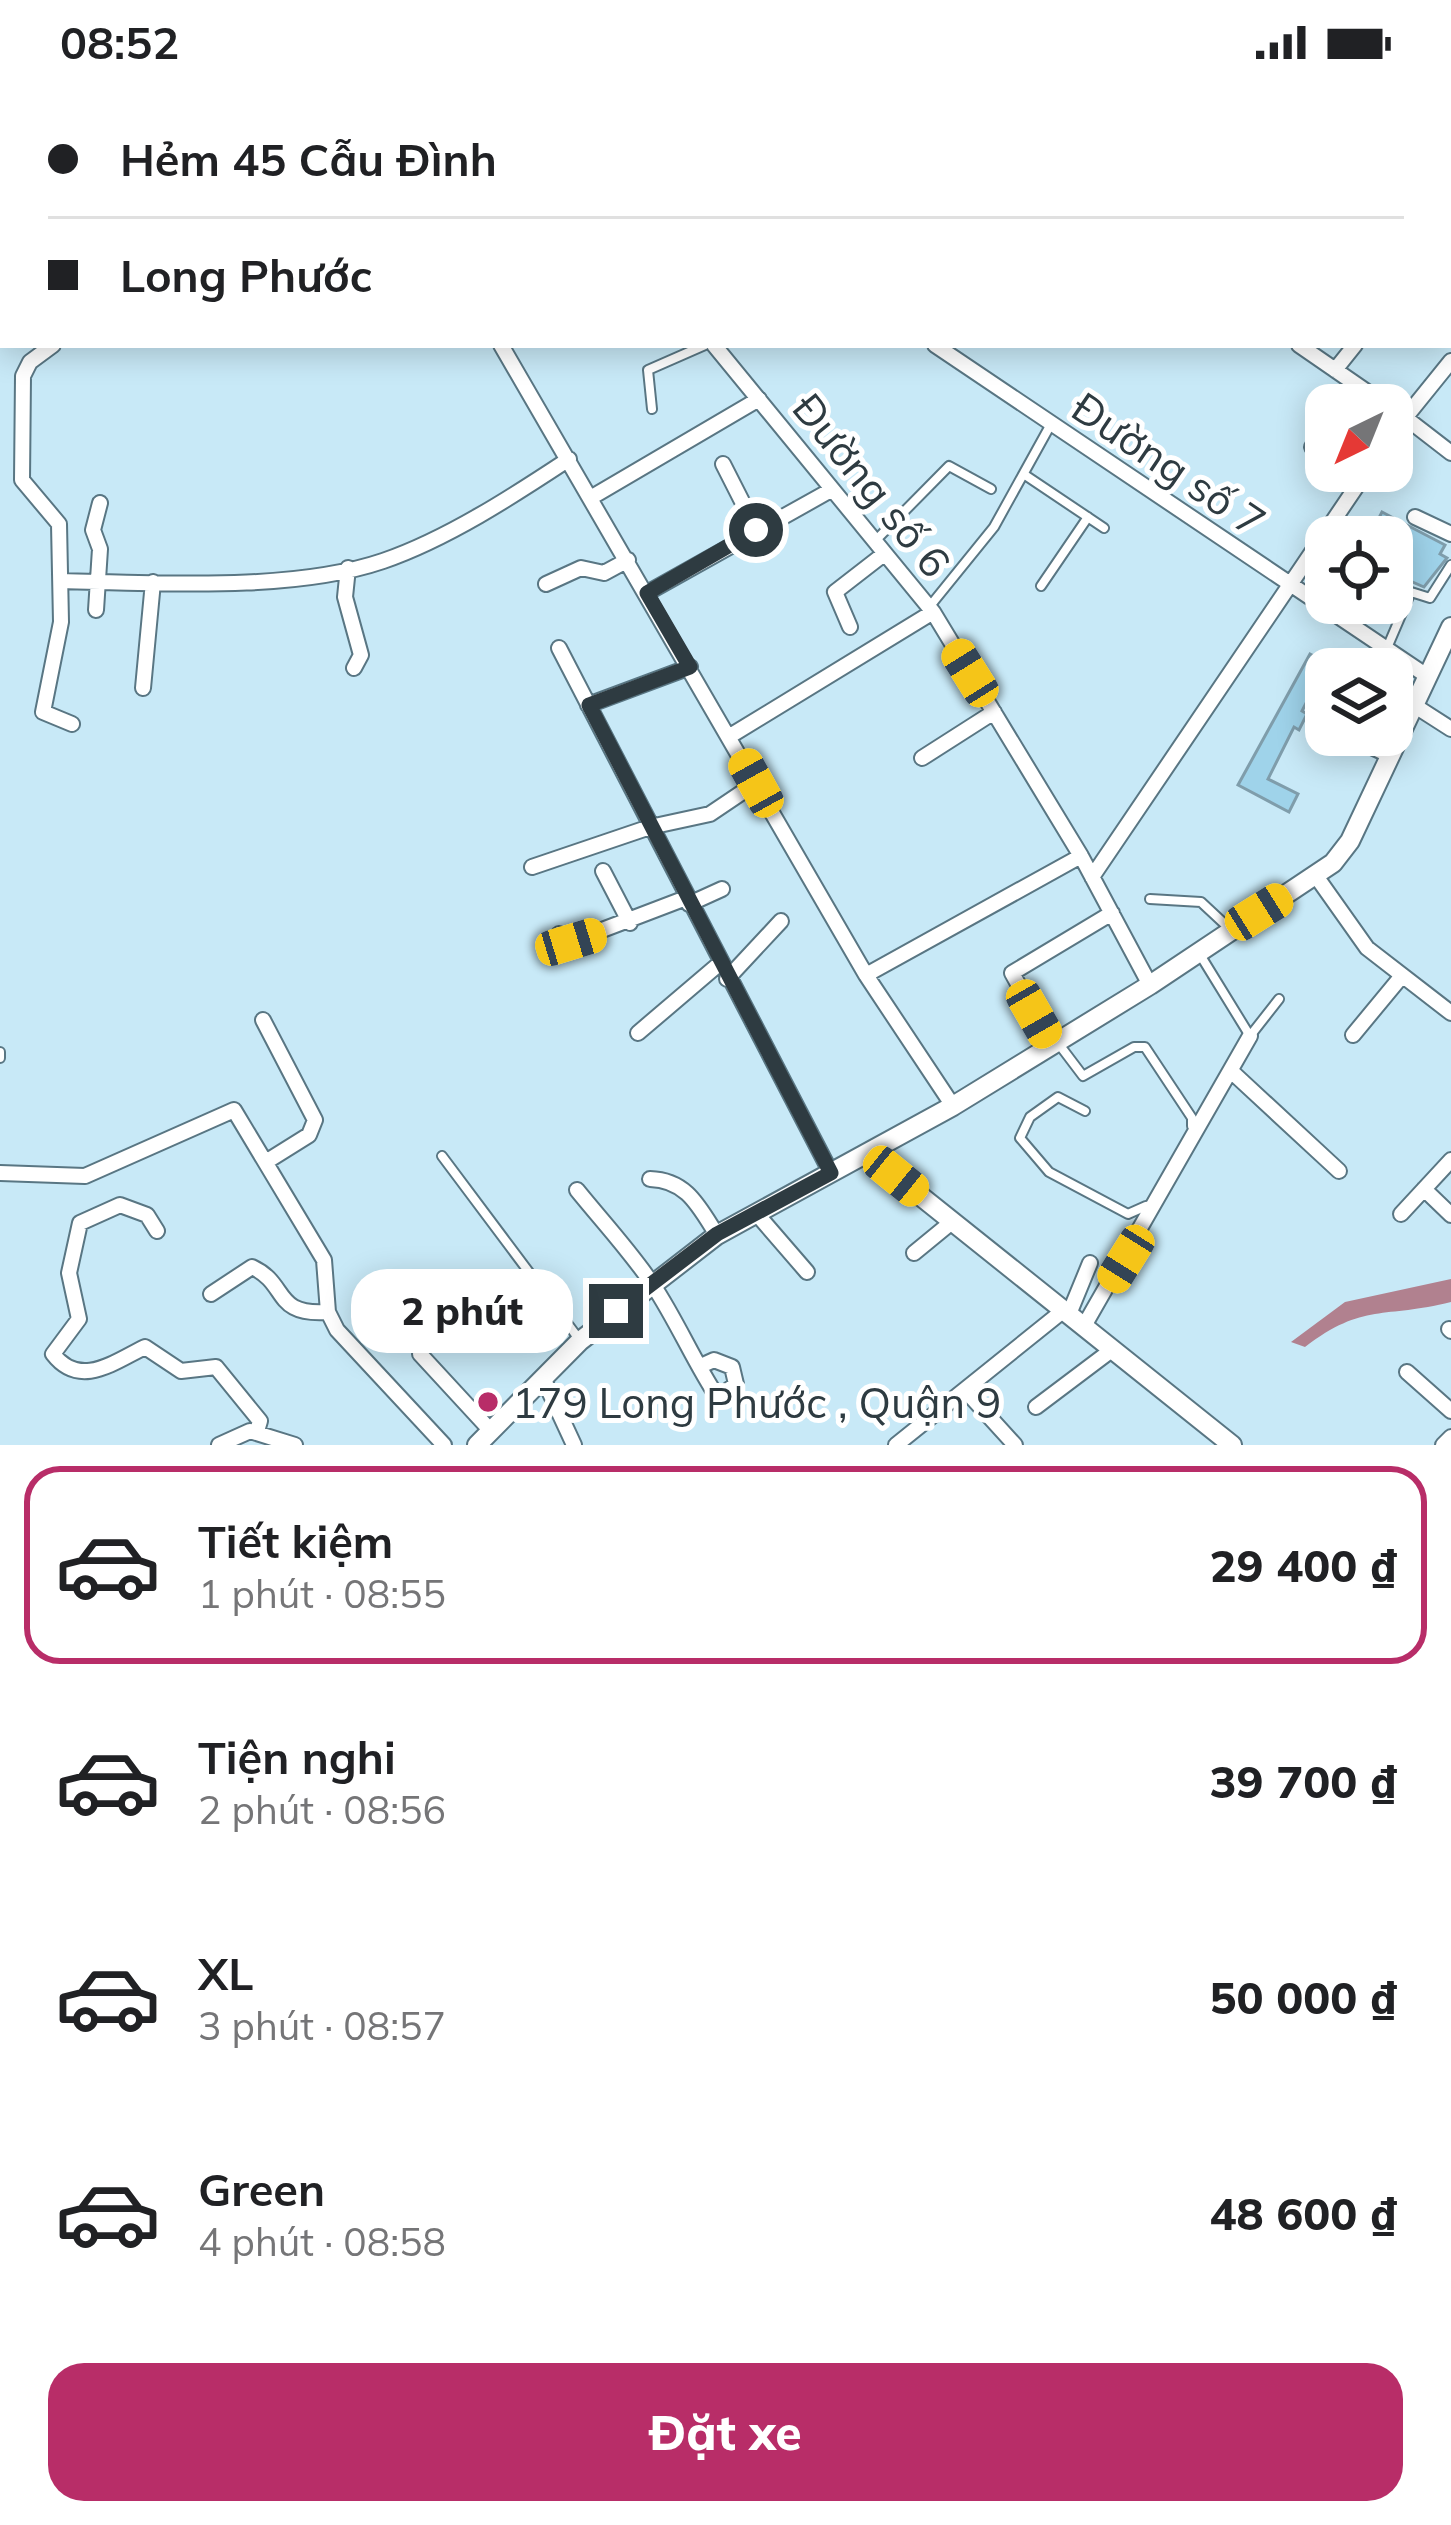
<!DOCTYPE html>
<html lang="vi">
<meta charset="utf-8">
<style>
body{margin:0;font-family:Mulish,sans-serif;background:#f2f2f2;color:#202124;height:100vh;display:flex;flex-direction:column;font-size:45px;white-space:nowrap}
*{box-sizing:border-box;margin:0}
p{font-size:39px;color:#757577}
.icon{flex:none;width:66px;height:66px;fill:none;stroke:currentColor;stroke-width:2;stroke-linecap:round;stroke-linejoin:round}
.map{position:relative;height:1361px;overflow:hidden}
.details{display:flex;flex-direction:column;background:#fff;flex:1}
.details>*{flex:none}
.guide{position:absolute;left:0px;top:0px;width:1452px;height:264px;box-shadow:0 6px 30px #0003;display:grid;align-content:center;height:264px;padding:0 48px;background:#fff}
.needle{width:78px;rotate:223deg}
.fabs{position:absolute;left:1305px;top:300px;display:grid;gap:24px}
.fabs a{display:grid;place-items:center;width:108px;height:108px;border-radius:24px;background:#fff;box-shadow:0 6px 30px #0003;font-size:60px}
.end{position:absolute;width:54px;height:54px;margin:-27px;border:15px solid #2e3b41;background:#fff;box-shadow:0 0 0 6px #fff}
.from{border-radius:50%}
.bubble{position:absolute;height:84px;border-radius:36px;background:#fff;box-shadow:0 6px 30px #0003;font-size:39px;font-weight:800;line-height:84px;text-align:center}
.car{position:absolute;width:36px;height:72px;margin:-36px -18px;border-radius:15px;box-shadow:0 0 9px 3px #0007;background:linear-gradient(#f5c518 24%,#345 0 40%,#f5c518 0 76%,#345 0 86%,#f5c518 0)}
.guide b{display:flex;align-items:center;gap:42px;height:114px;font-size:45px}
.guide b+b{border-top:3px solid #e0e0e0}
.guide i{width:30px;height:30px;background:#202124}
ul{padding:21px 0 0;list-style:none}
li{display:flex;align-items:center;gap:36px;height:198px;margin:0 24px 18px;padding:0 24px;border:6px solid transparent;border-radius:36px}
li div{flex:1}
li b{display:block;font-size:45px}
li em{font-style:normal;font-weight:800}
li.selected{border-color:#b82d68}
li>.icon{width:108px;height:108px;stroke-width:1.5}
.button{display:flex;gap:24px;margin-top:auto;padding:24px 48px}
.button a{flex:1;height:138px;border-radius:36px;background:#b82d68;color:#fff;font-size:48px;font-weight:800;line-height:138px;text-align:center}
.status{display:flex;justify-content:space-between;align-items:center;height:84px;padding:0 60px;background:#fff;direction:ltr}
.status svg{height:33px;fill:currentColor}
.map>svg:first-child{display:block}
</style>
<div class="status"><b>08:52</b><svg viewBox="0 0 49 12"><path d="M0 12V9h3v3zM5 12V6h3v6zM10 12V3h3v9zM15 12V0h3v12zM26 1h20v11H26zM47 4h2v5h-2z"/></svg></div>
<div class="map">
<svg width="1451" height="1361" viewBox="0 0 1451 1361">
<rect width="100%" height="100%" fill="#c8e9f7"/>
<path fill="#b1818f" d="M1451,1195V1218C1384,1235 1364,1218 1305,1263L1291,1258L1345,1218Z"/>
<path fill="#9fd3ea" stroke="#7f9dab" stroke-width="3" d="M1382,428L1445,461L1440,470L1447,474L1424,503L1392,489V453H1369Z
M1310,570L1326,578V598L1319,594L1302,627L1307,630L1299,646L1294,643L1268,695L1298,710L1289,728L1238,701Z"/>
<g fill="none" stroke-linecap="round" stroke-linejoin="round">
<defs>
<path id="service" d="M1449,74L1451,75
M652,325L648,286L705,261
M1025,391L1104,444
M875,457L949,382L991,405
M1041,502L1088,433
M1411,508L1430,514L1451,481
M930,522L994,443L1051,340
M1387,564L1411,508L1392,497
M1313,639L1326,645
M1339,651L1386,673
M1150,815L1201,818L1230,845
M1199,869L1250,952L1279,915
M1058,959L1083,992L1134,963H1145L1192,1034V1042
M0,968V974
M1085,1027L1058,1013L1030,1033L1020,1054L1049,1088L1128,1130L1146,1122
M442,1072L579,1255"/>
<path id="minor" d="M277,0L278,3
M614,0L617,3
M920,0L925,3
M1111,0L1115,3
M831,3L835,0
M1126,3L1129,0
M1443,3L1444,0
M1449,34L1451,35
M0,158L3,159
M53,261L30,278L23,292L22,396L59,440L61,538L43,628L72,640
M501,261L866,891L953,1022
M714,261L933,528L1081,772L1150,901
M935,261L1427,592
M1299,261L1386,321
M1335,286L1355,261
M1343,321L1358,302
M1398,328L1451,369
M1392,350L1451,277
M1312,363L1326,344
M723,380L756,445
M592,413L759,315
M1415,433L1451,450
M348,484L345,513L361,571L354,584
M61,497C157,499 292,508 383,477C447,455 513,412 569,375
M546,500L581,484L604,489L628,476
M647,509L831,406
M96,526L100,465L93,446L100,419
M850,543L835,508L884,470
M559,564L831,1089
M143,604L153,498
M1412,620L1451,645
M588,621L690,583
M730,652L933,528
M922,674L994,628
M532,783L650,743L710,730L756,699
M603,787L630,839
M1316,792L1367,864L1451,929
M1092,793L1367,387
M689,820L722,805
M559,850L568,859L686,814
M866,891L1081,772
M727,895L781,837
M263,936L315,1036L309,1051L269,1076
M638,949L719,880
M1353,951L1401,893
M1052,961L1012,889L1112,829
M1231,987L1339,1087
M0,1089L85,1092L234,1026L324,1176L328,1228L337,1246L444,1361
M650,1095C687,1096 699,1123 717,1151
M1424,1105L1451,1131
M577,1106C602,1137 631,1168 653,1201C677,1237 695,1280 718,1314L736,1300L732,1283L714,1276L703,1281
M756,1129L807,1188
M1401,1130L1451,1076
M157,1147L147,1131L120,1121L80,1139L69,1189L79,1235L53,1270C80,1305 114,1278 145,1263L181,1287L216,1283L260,1337L257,1347
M914,1169L953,1137
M211,1210L252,1183C289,1200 272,1232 328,1228
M1069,1230L1090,1179
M1084,1242L1250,952
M1449,1245L1451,1247
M420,1270L491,1347
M1407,1288L1451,1327
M543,1294L574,1361
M965,1306L1015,1361
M1036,1323L1113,1265
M219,1361L250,1347L295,1361
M896,1361L1064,1226
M1443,1361L1451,1353"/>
<path id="tertiary" d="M868,1070L1232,1361
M477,1361L580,1257L717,1151L953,1022L1150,901L1333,779L1350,757L1451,543"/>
</defs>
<use href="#service" stroke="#597683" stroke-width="12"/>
<use href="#minor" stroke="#597683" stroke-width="18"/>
<use href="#tertiary" stroke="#597683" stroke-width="22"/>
<use href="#service" stroke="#fff" stroke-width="8"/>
<use href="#minor" stroke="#fff" stroke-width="14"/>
<use href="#tertiary" stroke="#fff" stroke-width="18"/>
</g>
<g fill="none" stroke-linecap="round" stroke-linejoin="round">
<path stroke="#2e3b41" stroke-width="15" d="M616,1227L717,1150L831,1089L589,621L690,583L647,509L756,446"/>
</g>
<circle fill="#b82d68" stroke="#fff" stroke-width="4.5" cx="488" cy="1318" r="12"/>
<g text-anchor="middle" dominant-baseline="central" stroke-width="10" stroke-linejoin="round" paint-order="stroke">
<g font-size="42" fill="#2e3b41" stroke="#fff">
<text transform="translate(1169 380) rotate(34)">Đường số 7</text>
<text transform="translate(872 401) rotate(51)">Đường số 6</text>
</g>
<g font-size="42" fill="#2e3b41" stroke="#fff" text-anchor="start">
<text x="512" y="1318">179 Long Phước , Quận 9</text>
</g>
</g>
</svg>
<div class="fabs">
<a><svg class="needle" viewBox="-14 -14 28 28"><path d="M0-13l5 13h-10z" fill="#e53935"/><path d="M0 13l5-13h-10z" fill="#757577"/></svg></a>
<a><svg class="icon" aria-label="locate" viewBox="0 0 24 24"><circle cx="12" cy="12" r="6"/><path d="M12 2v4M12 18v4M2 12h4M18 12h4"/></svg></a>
<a><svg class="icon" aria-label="layers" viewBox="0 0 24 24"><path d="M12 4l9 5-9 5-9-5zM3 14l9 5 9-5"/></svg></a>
</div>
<i class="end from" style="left:756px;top:446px"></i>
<i class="end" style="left:616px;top:1227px"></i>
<div class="bubble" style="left:351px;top:1185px;width:222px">2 phút</div>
<i class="car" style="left:970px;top:589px;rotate:328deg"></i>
<i class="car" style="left:756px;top:699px;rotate:331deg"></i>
<i class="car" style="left:1259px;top:828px;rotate:58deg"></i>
<i class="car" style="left:571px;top:858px;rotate:73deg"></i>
<i class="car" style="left:1034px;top:930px;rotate:150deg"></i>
<i class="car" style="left:896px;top:1092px;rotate:129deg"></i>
<i class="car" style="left:1126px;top:1175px;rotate:212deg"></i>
<div class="guide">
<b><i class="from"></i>Hẻm 45 Cẫu Đình</b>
<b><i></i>Long Phước</b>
</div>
</div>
<section class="details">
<ul>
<li class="selected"><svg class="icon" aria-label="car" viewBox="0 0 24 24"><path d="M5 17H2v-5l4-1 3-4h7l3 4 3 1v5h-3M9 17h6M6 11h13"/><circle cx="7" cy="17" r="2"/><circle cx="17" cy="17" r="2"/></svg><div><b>Tiết kiệm</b><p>1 phút · 08:55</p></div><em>29 400 ₫</em></li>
<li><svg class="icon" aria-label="car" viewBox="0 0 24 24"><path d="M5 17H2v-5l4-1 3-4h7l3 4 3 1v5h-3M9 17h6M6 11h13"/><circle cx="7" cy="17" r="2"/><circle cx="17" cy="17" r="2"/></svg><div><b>Tiện nghi</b><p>2 phút · 08:56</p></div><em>39 700 ₫</em></li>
<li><svg class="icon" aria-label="car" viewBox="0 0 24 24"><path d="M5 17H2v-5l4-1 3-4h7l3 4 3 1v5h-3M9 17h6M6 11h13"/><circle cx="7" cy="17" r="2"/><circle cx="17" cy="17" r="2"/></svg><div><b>XL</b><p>3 phút · 08:57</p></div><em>50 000 ₫</em></li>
<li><svg class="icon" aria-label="car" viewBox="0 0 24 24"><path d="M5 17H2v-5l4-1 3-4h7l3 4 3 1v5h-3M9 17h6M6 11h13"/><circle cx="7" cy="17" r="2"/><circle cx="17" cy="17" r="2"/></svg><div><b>Green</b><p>4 phút · 08:58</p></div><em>48 600 ₫</em></li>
</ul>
<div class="button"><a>Đặt xe</a></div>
</section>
